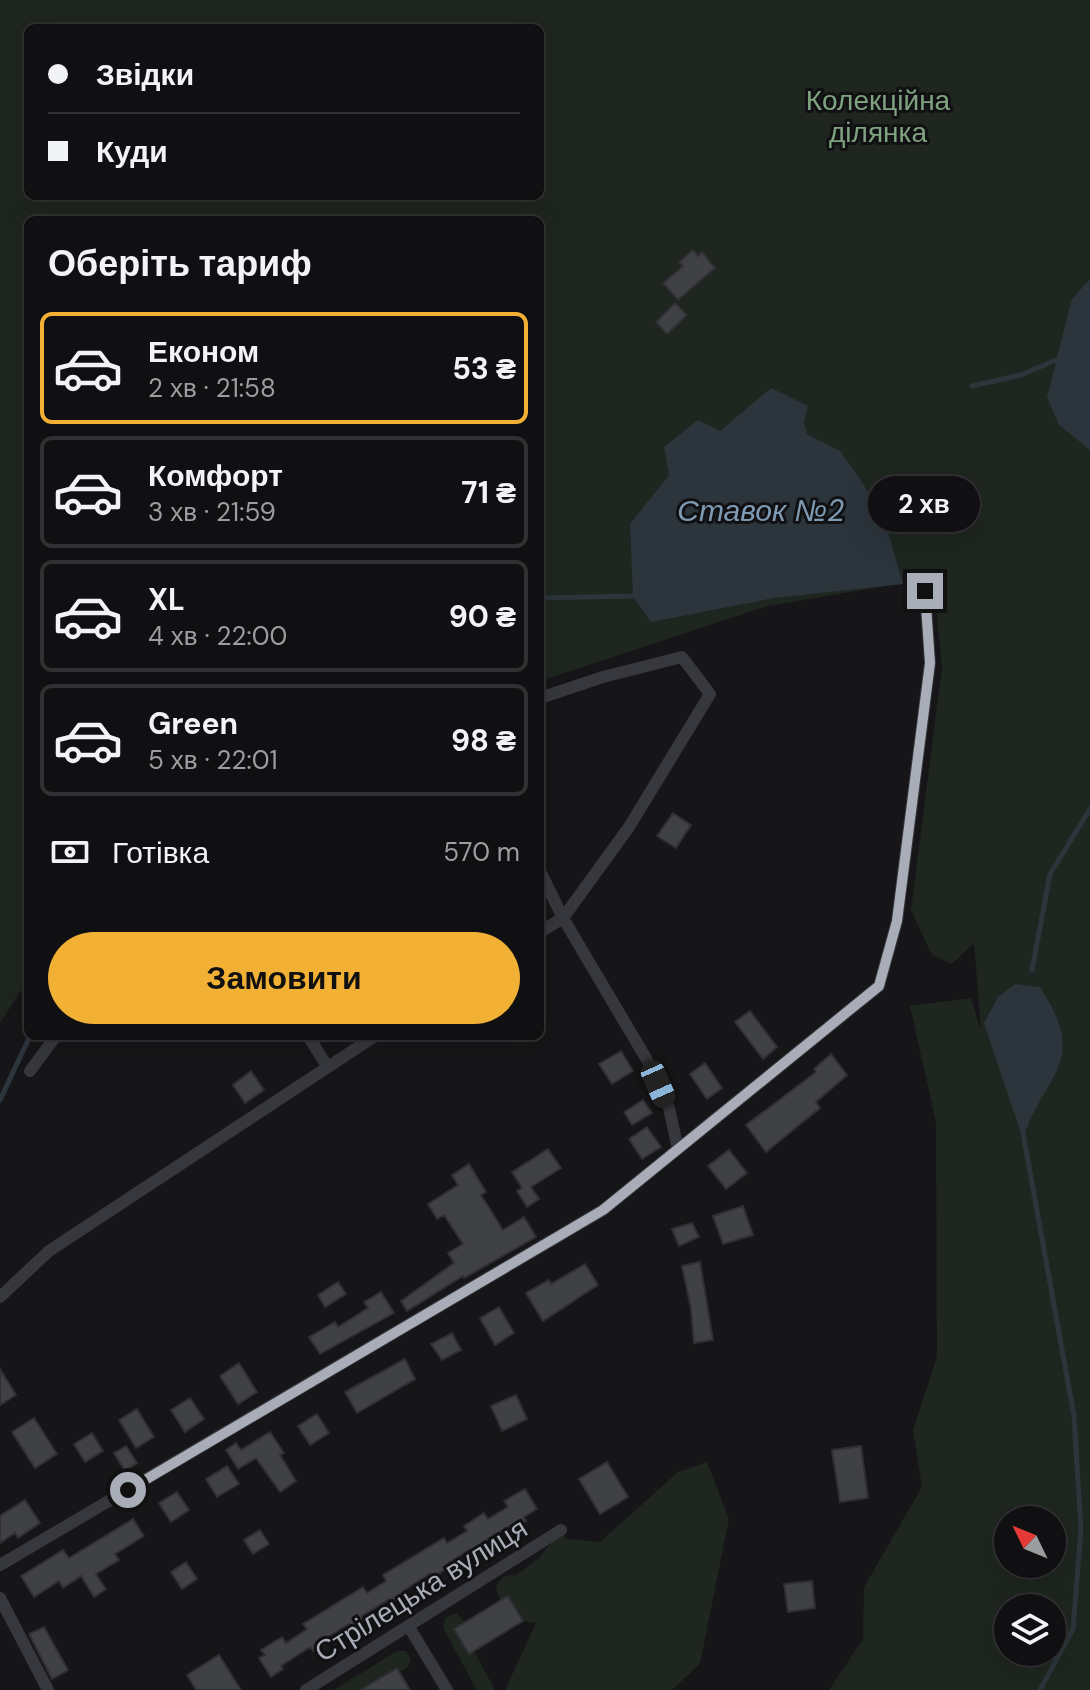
<!DOCTYPE html>
<html lang="uk">
<meta charset="utf-8">
<style>
body{margin:0;font-family:"DM Sans",sans-serif;background:#1e1e20;color:#f1f3f6;height:100vh;display:flex;flex-direction:column;font-size:30px;white-space:nowrap}
*{box-sizing:border-box;margin:0}
p{font-size:26px;color:#9c9d9f}
.icon{flex:none;width:44px;height:44px;fill:none;stroke:currentColor;stroke-width:2;stroke-linecap:round;stroke-linejoin:round}
.map{position:relative;flex:1;overflow:hidden}
.drawer{position:absolute;left:24px;top:216px;width:520px;height:824px;display:flex;flex-direction:column;background:#101012;border-radius:12px;box-shadow:0 8px 32px #0002,0 0 0 2px #303032}
.drawer>*{flex:none}
.banner{position:absolute;left:24px;top:24px;width:520px;height:176px;border-radius:12px;box-shadow:0 8px 32px #0002,0 0 0 2px #303032;display:grid;align-content:center;height:176px;padding:0 24px;background:#101012}
.needle{width:52px;rotate:313deg}
.controls{position:absolute;left:994px;top:1506px;display:grid;gap:16px}
.controls a{display:grid;place-items:center;width:72px;height:72px;border-radius:50%;background:#101012;box-shadow:0 8px 32px #0002,0 0 0 2px #303032;font-size:40px}
.end{position:absolute;width:36px;height:36px;margin:-18px;border:10px solid #a8adb8;background:#111;box-shadow:0 0 0 4px #111}
.from{border-radius:50%}
.bubble{position:absolute;height:56px;border-radius:28px;background:#101012;box-shadow:0 8px 32px #0002,0 0 0 2px #303032;font-size:26px;font-weight:700;line-height:56px;text-align:center}
.car{position:absolute;width:24px;height:48px;margin:-24px -12px;border-radius:10px;box-shadow:0 0 6px 2px #0007;background:linear-gradient(#222 24%,#8ab4d8 0 40%,#222 0 76%,#8ab4d8 0 86%,#222 0)}
.banner b{display:flex;align-items:center;gap:28px;height:76px;font-size:30px}
.banner b+b{border-top:2px solid #303032}
.banner i{width:20px;height:20px;background:#f1f3f6}
ul{padding:0;list-style:none}
li{display:flex;align-items:center;gap:24px;height:112px;margin:0 16px 12px;padding:0 8px;border:4px solid #303032;border-radius:12px}
li div{flex:1}
li b{display:block;font-size:30px}
li em{font-style:normal;font-weight:700}
li.selected{border-color:#f2b134}
li>.icon{width:72px;height:72px;stroke-width:1.5}
h2{padding:0 24px;font-size:36px;line-height:96px}
.pay{display:flex;align-items:center;gap:20px;height:88px;padding:0 24px;font-size:30px}
.pay p{margin-inline-start:auto}
.action{display:flex;gap:16px;margin-top:auto;padding:16px 24px}
.action a{flex:1;height:92px;border-radius:48px;background:#f2b134;color:#111;font-size:32px;font-weight:700;line-height:92px;text-align:center}
.map>svg:first-child{display:block}
</style>
<div class="map">
<svg width="1090" height="1690" viewBox="0 0 1090 1690">
<rect width="100%" height="100%" fill="#161618"/>
<path fill="#1e261f" fill-rule="evenodd" d="M0,0H1090V1690H829L863,1639L864,1587L922,1487L913,1430L937,1357L936,1122L910,1006L971,998L981,1031L974,943L952,964L932,955L911,910L942,667L933,578L768,606L540,681V220H28V980L0,1023ZM28,28H540V196H28ZM1008,1520H1052V1564H1008ZM1008,1608H1052V1652H1008Z
M707,1462L729,1519L700,1664L672,1690H505L536,1623L523,1621L508,1597L501,1600L496,1590C497,1580 504,1573 515,1576L539,1558L561,1530L566,1539L600,1542L678,1472Z
M456,1613L465,1622L454,1629L469,1654L474,1651L495,1690H477L443,1628L445,1618Z
M397,1651H406L411,1659L408,1667L400,1672L397,1668L361,1690H334Z"/>
<path fill="#2c353c" d="M1090,279V450L1059,425L1047,397L1072,299Z
M771,388L808,406L804,422L807,434L840,451L864,485L888,532L903,584L774,598L651,622L633,596L630,524L669,475L664,447L698,420L720,431Z
M1015,984L1040,987C1090,1064 1045,1071 1023,1139L984,1023L998,997Z"/>
<g fill="none" stroke-linecap="round" stroke-linejoin="round">
<path stroke="#2c353c" stroke-width="5" d="M972,386L1021,375L1063,357
M540,598L633,596L638,593
M1032,970L1050,874L1090,809
M0,1100L30,1036
M1023,1133L1074,1416L1081,1529L1073,1629L1040,1690"/>
</g>
<path fill="#404145" stroke="#303034" stroke-width="2" d="M693,250L698,256L702,252L715,268L678,300L663,283L683,266L679,262Z
M675,303L687,315L667,334L656,322Z
M673,813L691,825L676,848L657,836Z
M750,1011L777,1047L763,1059L735,1022Z
M621,1051L633,1071L612,1084L599,1064Z
M831,1054L847,1075L816,1102L820,1108L766,1152L746,1125L816,1072L814,1069Z
M705,1063L722,1088L707,1099L690,1074Z
M251,1071L264,1090L245,1103L233,1085Z
M643,1100L652,1113L632,1125L624,1112Z
M647,1127L661,1147L642,1159L629,1139Z
M548,1149L561,1168L531,1187L539,1199L527,1207L517,1191L522,1188L512,1172Z
M729,1150L747,1173L726,1189L708,1166Z
M469,1164L486,1192L481,1195L503,1230L524,1217L536,1237L464,1278L463,1276L407,1311L401,1301L454,1263L448,1253L463,1244L444,1215L437,1219L428,1204L458,1185L452,1175Z
M743,1206L753,1235L723,1244L713,1216Z
M692,1223L699,1237L679,1246L672,1229Z
M700,1262L713,1340L694,1343L691,1309L682,1266Z
M585,1264L598,1285L543,1321L526,1293L549,1280L551,1284Z
M338,1282L346,1294L325,1307L318,1295Z
M381,1292L394,1313L320,1354L309,1337L335,1322L338,1327L368,1308L364,1302Z
M499,1307L514,1333L495,1345L480,1318Z
M452,1333L461,1350L442,1360L431,1344Z
M405,1359L415,1379L357,1413L345,1392Z
M239,1363L257,1392L238,1404L220,1376Z
M0,1369L16,1395L0,1405Z
M516,1395L527,1419L502,1431L491,1406Z
M190,1398L204,1419L185,1432L171,1410Z
M137,1409L154,1437L136,1448L119,1420Z
M317,1414L329,1433L310,1445L298,1426Z
M34,1418L57,1454L35,1468L12,1432Z
M270,1432L284,1453L280,1455L296,1481L280,1492L256,1458L238,1469L226,1450L236,1443L241,1450Z
M92,1433L103,1451L85,1462L74,1444Z
M126,1446L137,1463L125,1471L114,1453Z
M861,1446L868,1498L840,1502L832,1450Z
M607,1462L628,1497L600,1514L579,1479Z
M227,1466L239,1484L217,1497L206,1479Z
M525,1489L537,1509L524,1517L526,1521L514,1529L511,1525L483,1542L486,1545L473,1553L470,1549L443,1567L445,1570L438,1574L432,1578L430,1574L403,1591L405,1595L392,1603L390,1599L362,1616L364,1619L352,1627L349,1624L323,1640L326,1643L313,1651L310,1647L281,1666L283,1669L271,1677L259,1658L265,1655L261,1650L282,1637L286,1643L307,1629L303,1624L363,1587L367,1593L386,1581L383,1575L444,1538L447,1543L467,1531L464,1526L484,1513L488,1519L508,1507L504,1501Z
M177,1492L189,1510L171,1522L159,1503Z
M25,1500L40,1523L18,1538L15,1533L0,1543V1516Z
M133,1519L144,1536L115,1554L119,1560L96,1574L106,1589L94,1597L81,1576L63,1588L59,1581L34,1597L21,1576L63,1550L69,1558Z
M260,1530L269,1544L253,1554L244,1540Z
M186,1562L197,1579L182,1589L171,1572Z
M812,1581L815,1608L788,1612L784,1584Z
M508,1596L523,1621L469,1654L454,1629Z
M44,1627L68,1670L52,1679L29,1634Z
M219,1655L241,1690H196L187,1675Z
M397,1668L410,1690H360Z"/>
<g fill="none" stroke-linecap="round" stroke-linejoin="round">
<path stroke="#37383d" stroke-width="12" d="M540,698L603,677L682,657L710,694L629,827L563,918L540,932
M540,871L563,918L647,1060L669,1108L678,1149
M308,1036L327,1066
M30,1071L56,1036
M0,1297L49,1251L375,1036
M0,1565L603,1210L879,986L897,921L930,663L925,591
M0,1598L48,1690
M409,1627L447,1690
M306,1690L561,1530"/>
</g>
<g fill="none" stroke-linecap="round" stroke-linejoin="round">
<path stroke="#a8adb8" stroke-width="10" d="M128,1490L603,1210L879,986L897,921L930,663L925,591"/>
</g>
<g text-anchor="middle" dominant-baseline="central" stroke-width="6" stroke-linejoin="round" paint-order="stroke">
<g font-size="28" fill="#7fa381" stroke="#111113">
<text x="878" y="100">Колекційна<tspan x="878" dy="32">ділянка</tspan></text>
</g>
<g font-size="28" fill="#a8adb8" stroke="#111113">
<text transform="translate(421 1590) rotate(-32)">Стрілецька вулиця</text>
</g>
<g font-size="30" font-style="italic" fill="#7f9bb3" stroke="#111113">
<text x="761" y="510">Ставок №2</text>
</g>
</g>
</svg>
<div class="controls">
<a><svg class="needle" viewBox="-14 -14 28 28"><path d="M0-13l5 13h-10z" fill="#e53935"/><path d="M0 13l5-13h-10z" fill="#9c9d9f"/></svg></a>
<a><svg class="icon" aria-label="layers" viewBox="0 0 24 24"><path d="M12 4l9 5-9 5-9-5zM3 14l9 5 9-5"/></svg></a>
</div>
<i class="end from" style="left:128px;top:1490px"></i>
<i class="end" style="left:925px;top:591px"></i>
<div class="bubble" style="left:868px;top:476px;width:112px">2 хв</div>
<i class="car" style="left:658px;top:1084px;rotate:156deg"></i>
<div class="banner">
<b><i class="from"></i>Звідки</b>
<b><i></i>Куди</b>
</div>
<section class="drawer">
<h2>Оберіть тариф</h2>
<ul>
<li class="selected"><svg class="icon" aria-label="car" viewBox="0 0 24 24"><path d="M5 17H2v-5l4-1 3-4h7l3 4 3 1v5h-3M9 17h6M6 11h13"/><circle cx="7" cy="17" r="2"/><circle cx="17" cy="17" r="2"/></svg><div><b>Економ</b><p>2 хв · 21:58</p></div><em>53 ₴</em></li>
<li><svg class="icon" aria-label="car" viewBox="0 0 24 24"><path d="M5 17H2v-5l4-1 3-4h7l3 4 3 1v5h-3M9 17h6M6 11h13"/><circle cx="7" cy="17" r="2"/><circle cx="17" cy="17" r="2"/></svg><div><b>Комфорт</b><p>3 хв · 21:59</p></div><em>71 ₴</em></li>
<li><svg class="icon" aria-label="car" viewBox="0 0 24 24"><path d="M5 17H2v-5l4-1 3-4h7l3 4 3 1v5h-3M9 17h6M6 11h13"/><circle cx="7" cy="17" r="2"/><circle cx="17" cy="17" r="2"/></svg><div><b>XL</b><p>4 хв · 22:00</p></div><em>90 ₴</em></li>
<li><svg class="icon" aria-label="car" viewBox="0 0 24 24"><path d="M5 17H2v-5l4-1 3-4h7l3 4 3 1v5h-3M9 17h6M6 11h13"/><circle cx="7" cy="17" r="2"/><circle cx="17" cy="17" r="2"/></svg><div><b>Green</b><p>5 хв · 22:01</p></div><em>98 ₴</em></li>
</ul>
<div class="pay"><svg class="icon" aria-label="cash" viewBox="0 0 24 24"><path d="M3 7h18v10H3z"/><circle cx="12" cy="12" r="2"/></svg>Готівка<p>570 m</p></div>
<div class="action"><a>Замовити</a></div>
</section>
</div>
